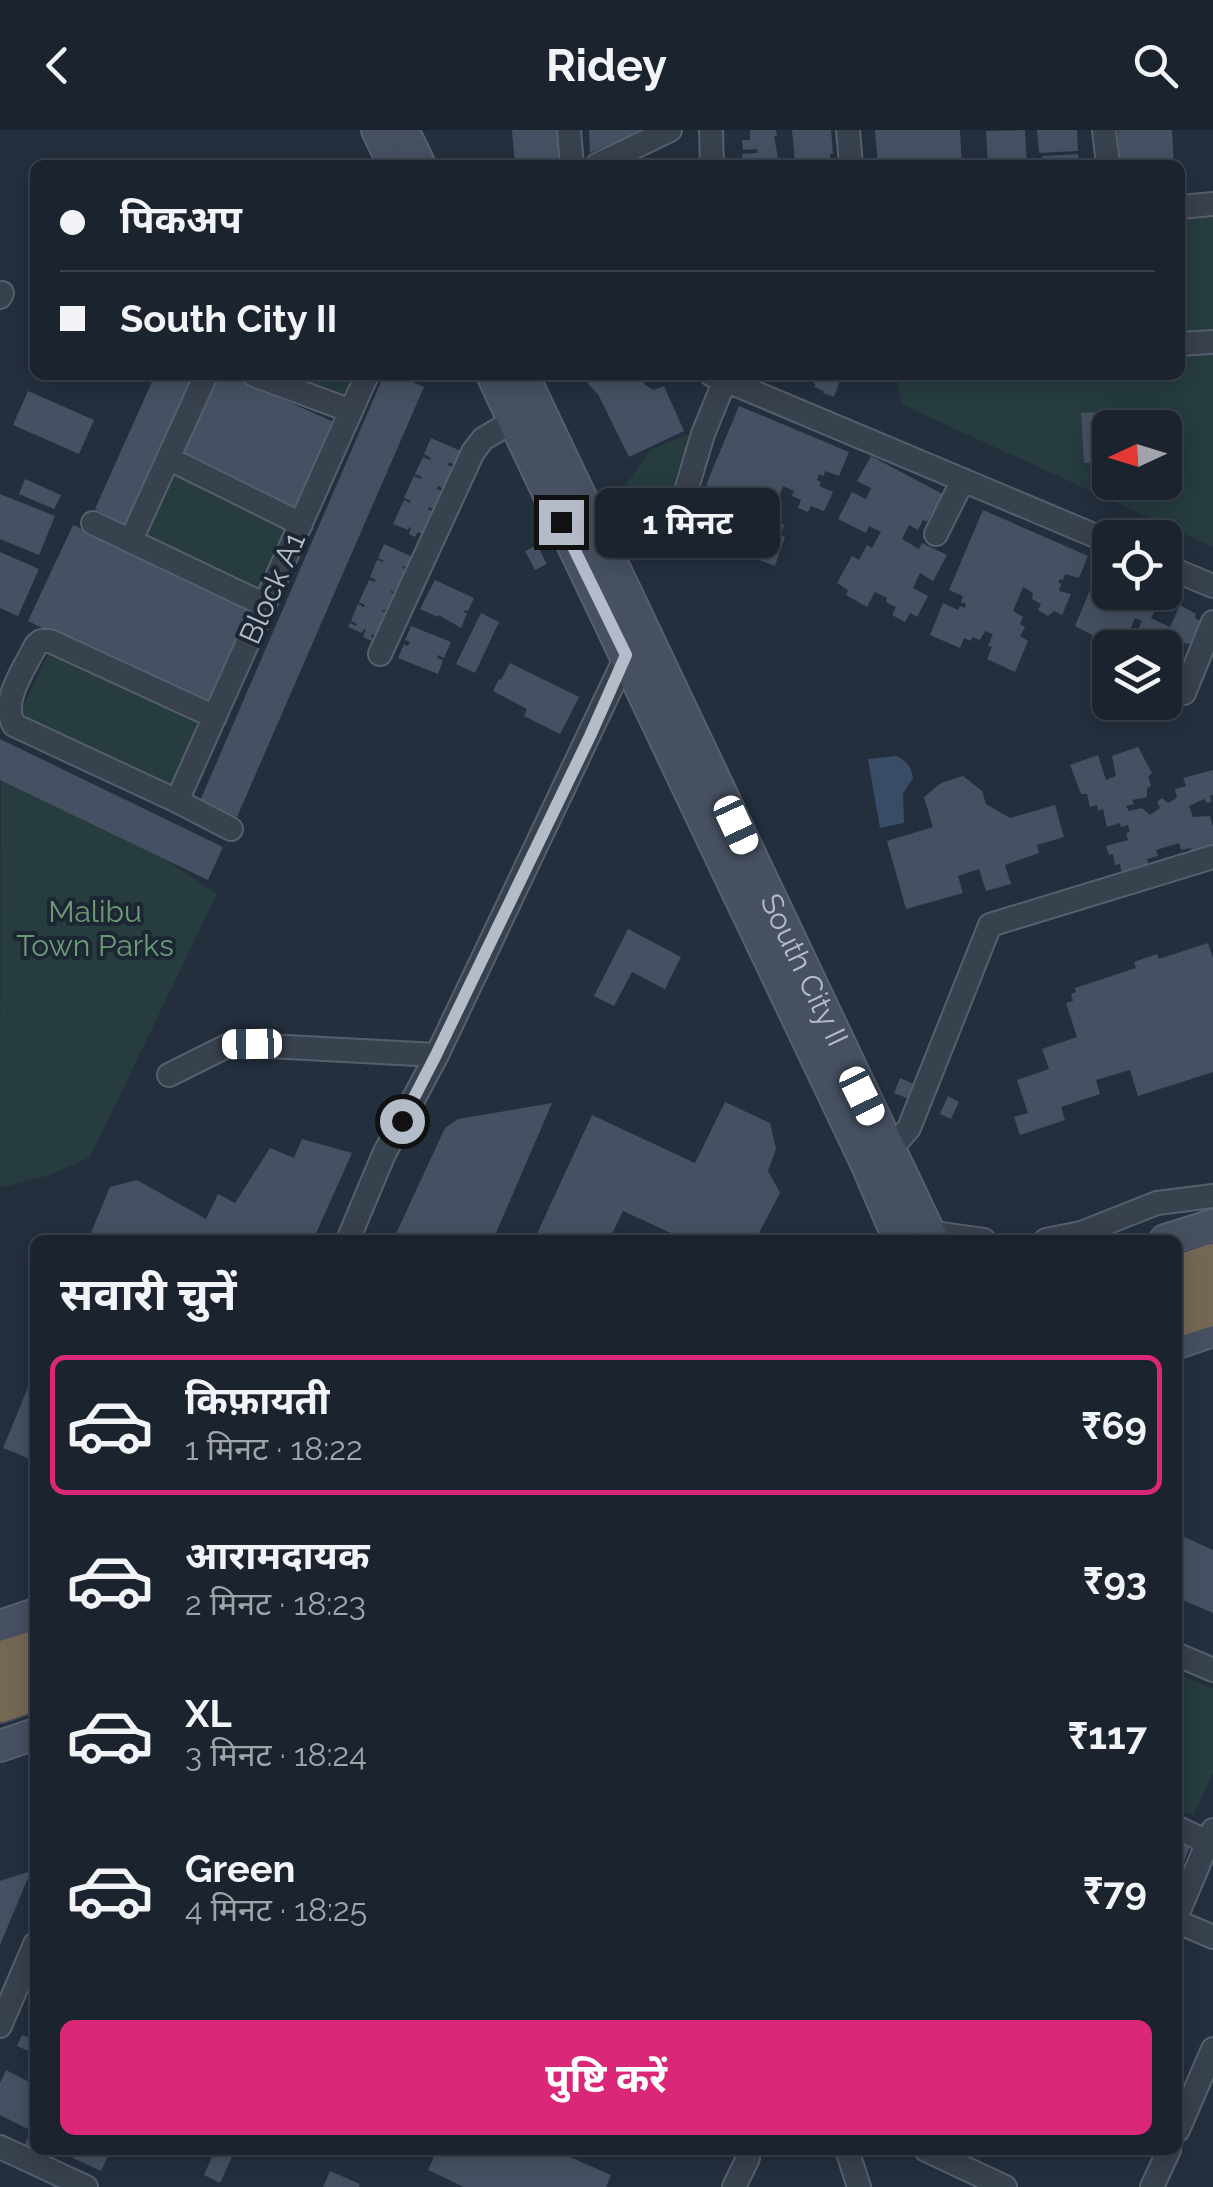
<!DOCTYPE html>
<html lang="hi">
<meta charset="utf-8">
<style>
body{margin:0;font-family:Raleway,"Noto Sans Devanagari",sans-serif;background:#242b36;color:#f1f3f6;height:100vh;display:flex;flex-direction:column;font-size:38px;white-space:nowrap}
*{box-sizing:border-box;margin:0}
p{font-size:32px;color:#a0a4aa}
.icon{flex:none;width:55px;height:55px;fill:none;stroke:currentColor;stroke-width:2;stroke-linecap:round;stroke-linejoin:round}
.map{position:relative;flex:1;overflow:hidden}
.drawer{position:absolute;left:30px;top:1105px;width:1152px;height:920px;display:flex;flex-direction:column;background:#1b232e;border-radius:15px;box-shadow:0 5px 25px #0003,0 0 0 2px #39404a}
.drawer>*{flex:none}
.top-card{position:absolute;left:30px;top:30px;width:1155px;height:220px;border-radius:15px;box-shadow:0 5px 25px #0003,0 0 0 2px #39404a;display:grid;align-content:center;height:220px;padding:0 30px;background:#1b232e}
.needle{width:65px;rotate:266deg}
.controls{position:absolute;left:1092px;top:280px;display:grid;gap:20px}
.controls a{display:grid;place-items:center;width:90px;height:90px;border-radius:15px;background:#1b232e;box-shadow:0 5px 25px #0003,0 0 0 2px #39404a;font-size:50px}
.end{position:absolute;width:45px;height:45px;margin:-22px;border:12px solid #b4bcc9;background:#111;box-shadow:0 0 0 5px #111}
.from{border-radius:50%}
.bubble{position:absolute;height:70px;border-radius:15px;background:#1b232e;box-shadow:0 5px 25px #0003,0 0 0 2px #39404a;font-size:32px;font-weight:700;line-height:70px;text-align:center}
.car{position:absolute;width:30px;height:60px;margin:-30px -15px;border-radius:12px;box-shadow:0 0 8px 2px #0007;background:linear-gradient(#fff 24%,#345 0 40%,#fff 0 76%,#345 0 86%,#fff 0)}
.top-card b{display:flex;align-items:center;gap:35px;height:95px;font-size:38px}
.top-card b+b{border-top:2px solid #39404a}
.top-card i{width:25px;height:25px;background:#f1f3f6}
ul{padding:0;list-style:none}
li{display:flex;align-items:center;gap:30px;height:140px;margin:0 20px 15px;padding:0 10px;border:5px solid transparent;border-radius:15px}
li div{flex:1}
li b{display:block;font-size:38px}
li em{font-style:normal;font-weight:700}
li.on{border-color:#db2777}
li>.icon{width:90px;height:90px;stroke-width:1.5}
h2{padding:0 30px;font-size:45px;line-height:120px}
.button{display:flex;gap:20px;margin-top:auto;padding:20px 30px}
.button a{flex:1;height:115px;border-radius:15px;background:#db2777;color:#fff;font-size:40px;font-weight:700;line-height:115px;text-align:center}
header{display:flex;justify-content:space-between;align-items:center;height:130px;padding:0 30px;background:#1b232e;font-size:45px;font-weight:700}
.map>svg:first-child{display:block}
</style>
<header><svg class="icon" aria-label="back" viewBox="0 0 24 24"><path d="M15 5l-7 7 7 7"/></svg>Ridey<svg class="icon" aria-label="search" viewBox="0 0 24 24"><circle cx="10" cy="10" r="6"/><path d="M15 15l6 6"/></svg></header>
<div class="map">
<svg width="1213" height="2057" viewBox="0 0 1213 2057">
<rect width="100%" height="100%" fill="#242f3e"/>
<path fill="#263c3f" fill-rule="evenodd" d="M1213,79V205L1180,207V82Z
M1213,225V417L901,274L897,245H1180V226ZM1110,298H1165V352H1110Z
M279,245H363L349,276Z
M691,303L680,358L636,420L612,375L650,320Z
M174,341L296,397L267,463L145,407Z
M50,520L208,596L179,662L19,585Z
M1,621L217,764L90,1027L50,1045L0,1058Z
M1178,1544L1213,1559V1643L1193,1686L1178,1679Z"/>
<path fill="#394c67" d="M896,626C907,631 911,636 913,648L903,664L904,693L880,698L868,629Z"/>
<path fill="#455162" d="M512,0H565L568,35H515Z
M589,0H644L590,23Z
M750,0H776L777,6H774L779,34L743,35L742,24L757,23V19L743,20L742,10H750Z
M792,0H831L833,24H830L831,35H803L802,32L795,33Z
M875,0H960L962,35H878Z
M1025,0L1027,35H988L986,1Z
M1037,0H1077L1078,21L1039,23Z
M1118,0H1172L1174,35H1119Z
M1078,24L1079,35H1043L1042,26Z
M155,245H194L127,396L95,379Z
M213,245H229L338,294L300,380L178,325Z
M384,245H397L424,257L237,687L200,671Z
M591,245H642L645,255L654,260L664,256L684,301L629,327L598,264L588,254Z
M816,245H842L834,267L823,263L824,261L814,257L816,254L813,253Z
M28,261L94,290L79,324L13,295Z
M739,276L849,322L839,346L825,341L824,346L819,344L817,350L821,352L819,356L833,362L824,381L811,376L808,382L798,378L801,370L792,366L794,361L783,356L774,379L782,385L781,392L784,395L781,405L785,407L775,436L747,425L752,414L748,412L753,403L742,398L737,405L731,402L729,406L720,403L716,410L693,399L697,389L710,374L718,379L724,361L706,355Z
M1137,280L1138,298H1110V332L1084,333L1081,283Z
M431,308L461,321L455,335L449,332L448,335L454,338L444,359L438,356L437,359L444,362L436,380L429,377L428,379L434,382L424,405L418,402L415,407L409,404L411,398L409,397L408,400L393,394L404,370L410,373L411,371L404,368L414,346L421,349L422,347L415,344L423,327L430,330L431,328L424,324Z
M871,326L948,367L939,385L933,381L927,392L923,390L918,400L909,395L902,409L919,419L922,413L947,425L933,451L920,443L913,458L928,466L917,487L910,483L905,492L892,485L896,477L886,472L887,468L875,462L867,477L846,465L848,460L837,453L852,426L859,430L867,415L872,418L881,402L869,396L866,403L838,389L852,362L866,369L871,358L857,351Z
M25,349L61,365L54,379L19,364Z
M0,364L55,386L39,425L0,409Z
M983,380L1088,426L1079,448L1065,444L1063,450L1060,449L1058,452L1061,454L1059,461L1071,464L1062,485L1054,481L1048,486L1038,480L1041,474L1032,469L1033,463L1023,457L1013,481L1023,487L1020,494L1025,497L1020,506L1028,511L1015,542L987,529L992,517L988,516L993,504L985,501L980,510L972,507L971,511L964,508L960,518L930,505L943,473L958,480L960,476L965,478L966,474L961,472L963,466L949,460Z
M73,395L251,479L208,576L28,491Z
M384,414L413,427L408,438L403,436L402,438L408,440L398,463L391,461L390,462L397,465L389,482L383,480L382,481L389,484L379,507L372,504L371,507L378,509L376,513L363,507L366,500L364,499L362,503L348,497L350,493L356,496L357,494L351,491L358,474L364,477L365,475L359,472L369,450L375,452L376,450L370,447L377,430L383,432L384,431L378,428Z
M537,415L547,434L535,440L525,421Z
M0,422L39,439L18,486L0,478Z
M1104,429L1110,432V462L1093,455Z
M435,450L474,468L468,481L465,480L464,482L467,484L461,498L439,485L438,487L420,479Z
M1090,460L1101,466L1098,473L1106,477L1112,468L1107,466L1108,462H1164L1151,488L1170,497L1180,475L1196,484L1195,488L1206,494L1194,515L1184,513L1181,522L1175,519L1171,527L1165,524V518H1147L1149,513L1135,506L1142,491L1135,488L1127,506L1118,502L1116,507L1110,504L1106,512L1075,496Z
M481,483L499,492L475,543L456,534Z
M411,496L451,512L444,528L438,525L437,528L443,530L438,544L398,528L404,514L408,516L410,512L405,510Z
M1104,527L1110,529V558L1096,552Z
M510,533L579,567L560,604L524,586L527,579L493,561L499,549L501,550Z
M1165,545L1170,547L1167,555L1174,558L1161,581L1143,572H1165Z
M0,609L223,717L208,750L0,650Z
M1138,617L1152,643L1148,647L1151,656L1147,658V667L1132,670L1134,674L1126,676L1129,681L1142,678L1150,685L1160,678L1157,672L1162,668L1168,673L1177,668L1175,659L1186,656L1183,648L1213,640V665L1210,666L1212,672L1207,673L1204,669L1189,676L1193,687L1210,686L1213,697V719L1193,725L1191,718L1181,720L1179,713L1156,720L1158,726L1147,729L1149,736L1122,744L1120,734L1115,735L1113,724L1109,725L1106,716L1128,710L1126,703L1130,702L1128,695L1121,697L1120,693L1107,697L1103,679L1098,681L1097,675L1090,677L1087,664H1081L1070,635L1098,625L1106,650L1116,646L1112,626Z
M963,646L982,661L986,674L1010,688L1055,675L1064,707L1037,715L1039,723L1005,735L1011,754L986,761L979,739L958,746L963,763L906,779L887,711L933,697L924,667L941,653Z
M628,799L681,827L665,859L632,842L614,876L594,866Z
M1208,813L1213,828V942L1138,966L1130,940L1096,950L1100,964L1061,977L1065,990L1020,1005L1014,987L1028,983L1017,950L1049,939L1042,919L1077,907L1066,873L1073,871L1071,864L1076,862L1075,858L1136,838L1134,832L1157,824L1159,829Z
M900,948L920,957L914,971L894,963Z
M948,966L959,972L951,989L940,984Z
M725,972L770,993L776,1019L768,1041L780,1063L758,1105L743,1110H686L623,1081L609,1110H534L592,985L695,1033Z
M552,973L493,1110H393L445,998L458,989Z
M302,1009L352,1023L313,1110H88L110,1057L137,1050L206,1089L218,1064L235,1073L270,1018L294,1028Z
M35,1240V1331L3,1318Z
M1178,1404L1213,1420V1483L1178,1468Z
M1178,1712L1190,1717L1178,1745Z
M31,1741L0,1815V1751Z
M22,1905L35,1910V1924L17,1916Z
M6,1940L35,1955V1985L28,1999L0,1985V1953Z
M35,1991V2020H57L52,2031L23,2019Z
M77,2020H111L101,2041L73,2028Z
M215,2020H235L220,2053L204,2045Z
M437,2020H554L611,2045L606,2057H464L428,2040Z
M330,2041L360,2054L359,2057H323Z"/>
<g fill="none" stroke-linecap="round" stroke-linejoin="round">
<defs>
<path id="street" d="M569,0L572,35
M711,0L712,35
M848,0L851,35
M1104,0L1108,35
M597,35L670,0
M1180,77L1213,74
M0,167L2,163
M1180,214L1213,212
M254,245L351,281
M725,250L1110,412
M168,328L301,394
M678,388L703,304L725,250L712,245
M93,393L265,475
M936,404L963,350
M131,410L206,245
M1165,436L1213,456
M380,524L473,322L483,309L513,291
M1184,563L1213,492
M215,587L50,511H41L36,515C25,538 0,571 14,595L177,671L231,699
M177,671L367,245
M169,945L231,914L437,925
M881,1026L889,1021L909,998L990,795L1213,727
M928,1102L984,1110
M348,1110L384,1024L437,925L630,518
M1046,1110L1081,1103L1157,1073L1213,1066
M1178,1525L1213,1540
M1178,1698L1207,1712
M1178,1783L1213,1700
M1178,1792L1213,1807
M0,1896L35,1814
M1178,2000L1213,1919
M0,2017L86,2057
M847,2020L859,2057
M926,2020L1005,2057
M734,2057L748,2028V2020
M1152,2057L1169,2020"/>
<g id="secondary">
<path d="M377,0L394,35"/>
<path d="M403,0L420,35"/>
<path d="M492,245L866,1033L899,1110"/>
<path id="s1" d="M523,245L933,1110"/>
<path d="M1165,1110L1213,1095"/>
<path d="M1178,1213L1213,1201"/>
<path d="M0,1496L35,1484"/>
<path d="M0,1616L35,1604"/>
</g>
<path id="highway" d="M1178,1146L1213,1134
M1178,1186L1213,1175
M0,1532L35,1521
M0,1572L35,1560"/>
</defs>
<use href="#street" stroke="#565f6c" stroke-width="26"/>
<use href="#secondary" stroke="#565f6c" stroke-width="34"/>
<use href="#highway" stroke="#434c59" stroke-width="44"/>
<use href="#street" stroke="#38414e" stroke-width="22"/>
<use href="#secondary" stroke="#465061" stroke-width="30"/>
<use href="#highway" stroke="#746855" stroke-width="40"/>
</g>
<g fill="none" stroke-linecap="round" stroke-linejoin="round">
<path stroke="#b4bcc9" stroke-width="12" d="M402,991L436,925L590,606L626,525L561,392"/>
</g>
<g text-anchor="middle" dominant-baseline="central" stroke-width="8" stroke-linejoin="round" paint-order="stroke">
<g font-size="30" fill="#b4bcc9" stroke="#1d2633">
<text transform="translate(272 458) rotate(-66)">Block A1</text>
<text stroke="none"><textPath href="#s1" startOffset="658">South City II</textPath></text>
</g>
<g font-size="30" fill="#6b9a76" stroke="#1d2633">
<text x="95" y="781">Malibu<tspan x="95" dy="34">Town Parks</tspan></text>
</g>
</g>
</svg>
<div class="controls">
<a><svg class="needle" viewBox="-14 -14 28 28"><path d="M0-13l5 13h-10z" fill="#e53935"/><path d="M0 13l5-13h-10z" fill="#a0a4aa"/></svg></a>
<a><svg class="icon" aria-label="locate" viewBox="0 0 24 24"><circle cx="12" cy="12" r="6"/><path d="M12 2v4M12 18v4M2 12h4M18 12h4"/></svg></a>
<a><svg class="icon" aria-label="layers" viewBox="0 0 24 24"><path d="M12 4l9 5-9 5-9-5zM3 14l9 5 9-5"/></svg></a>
</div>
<i class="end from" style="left:402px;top:991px"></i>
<i class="end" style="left:561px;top:392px"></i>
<div class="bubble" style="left:595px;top:358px;width:185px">1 मिनट</div>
<i class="car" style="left:736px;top:695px;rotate:155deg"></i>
<i class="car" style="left:252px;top:914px;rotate:269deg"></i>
<i class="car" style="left:862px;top:966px;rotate:154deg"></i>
<div class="top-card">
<b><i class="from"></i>पिकअप</b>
<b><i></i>South City II</b>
</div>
<section class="drawer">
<h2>सवारी चुनें</h2>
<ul>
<li class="on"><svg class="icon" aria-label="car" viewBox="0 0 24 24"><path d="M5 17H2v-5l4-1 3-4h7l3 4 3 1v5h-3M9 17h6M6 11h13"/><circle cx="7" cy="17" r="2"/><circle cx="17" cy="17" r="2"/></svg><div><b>किफ़ायती</b><p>1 मिनट · 18:22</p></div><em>₹69</em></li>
<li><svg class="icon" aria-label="car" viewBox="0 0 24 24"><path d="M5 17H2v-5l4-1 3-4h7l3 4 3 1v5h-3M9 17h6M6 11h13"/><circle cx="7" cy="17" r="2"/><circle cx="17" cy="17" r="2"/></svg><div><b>आरामदायक</b><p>2 मिनट · 18:23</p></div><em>₹93</em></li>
<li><svg class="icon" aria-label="car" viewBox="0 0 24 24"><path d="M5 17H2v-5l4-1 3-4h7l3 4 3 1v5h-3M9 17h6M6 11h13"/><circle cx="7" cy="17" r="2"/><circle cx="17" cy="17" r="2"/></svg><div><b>XL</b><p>3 मिनट · 18:24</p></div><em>₹117</em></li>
<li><svg class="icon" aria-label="car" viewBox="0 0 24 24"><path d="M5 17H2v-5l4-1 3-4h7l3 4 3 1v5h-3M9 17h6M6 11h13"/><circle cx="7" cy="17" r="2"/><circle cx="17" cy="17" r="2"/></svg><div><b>Green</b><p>4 मिनट · 18:25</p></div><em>₹79</em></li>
</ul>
<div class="button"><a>पुष्टि करें</a></div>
</section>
</div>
